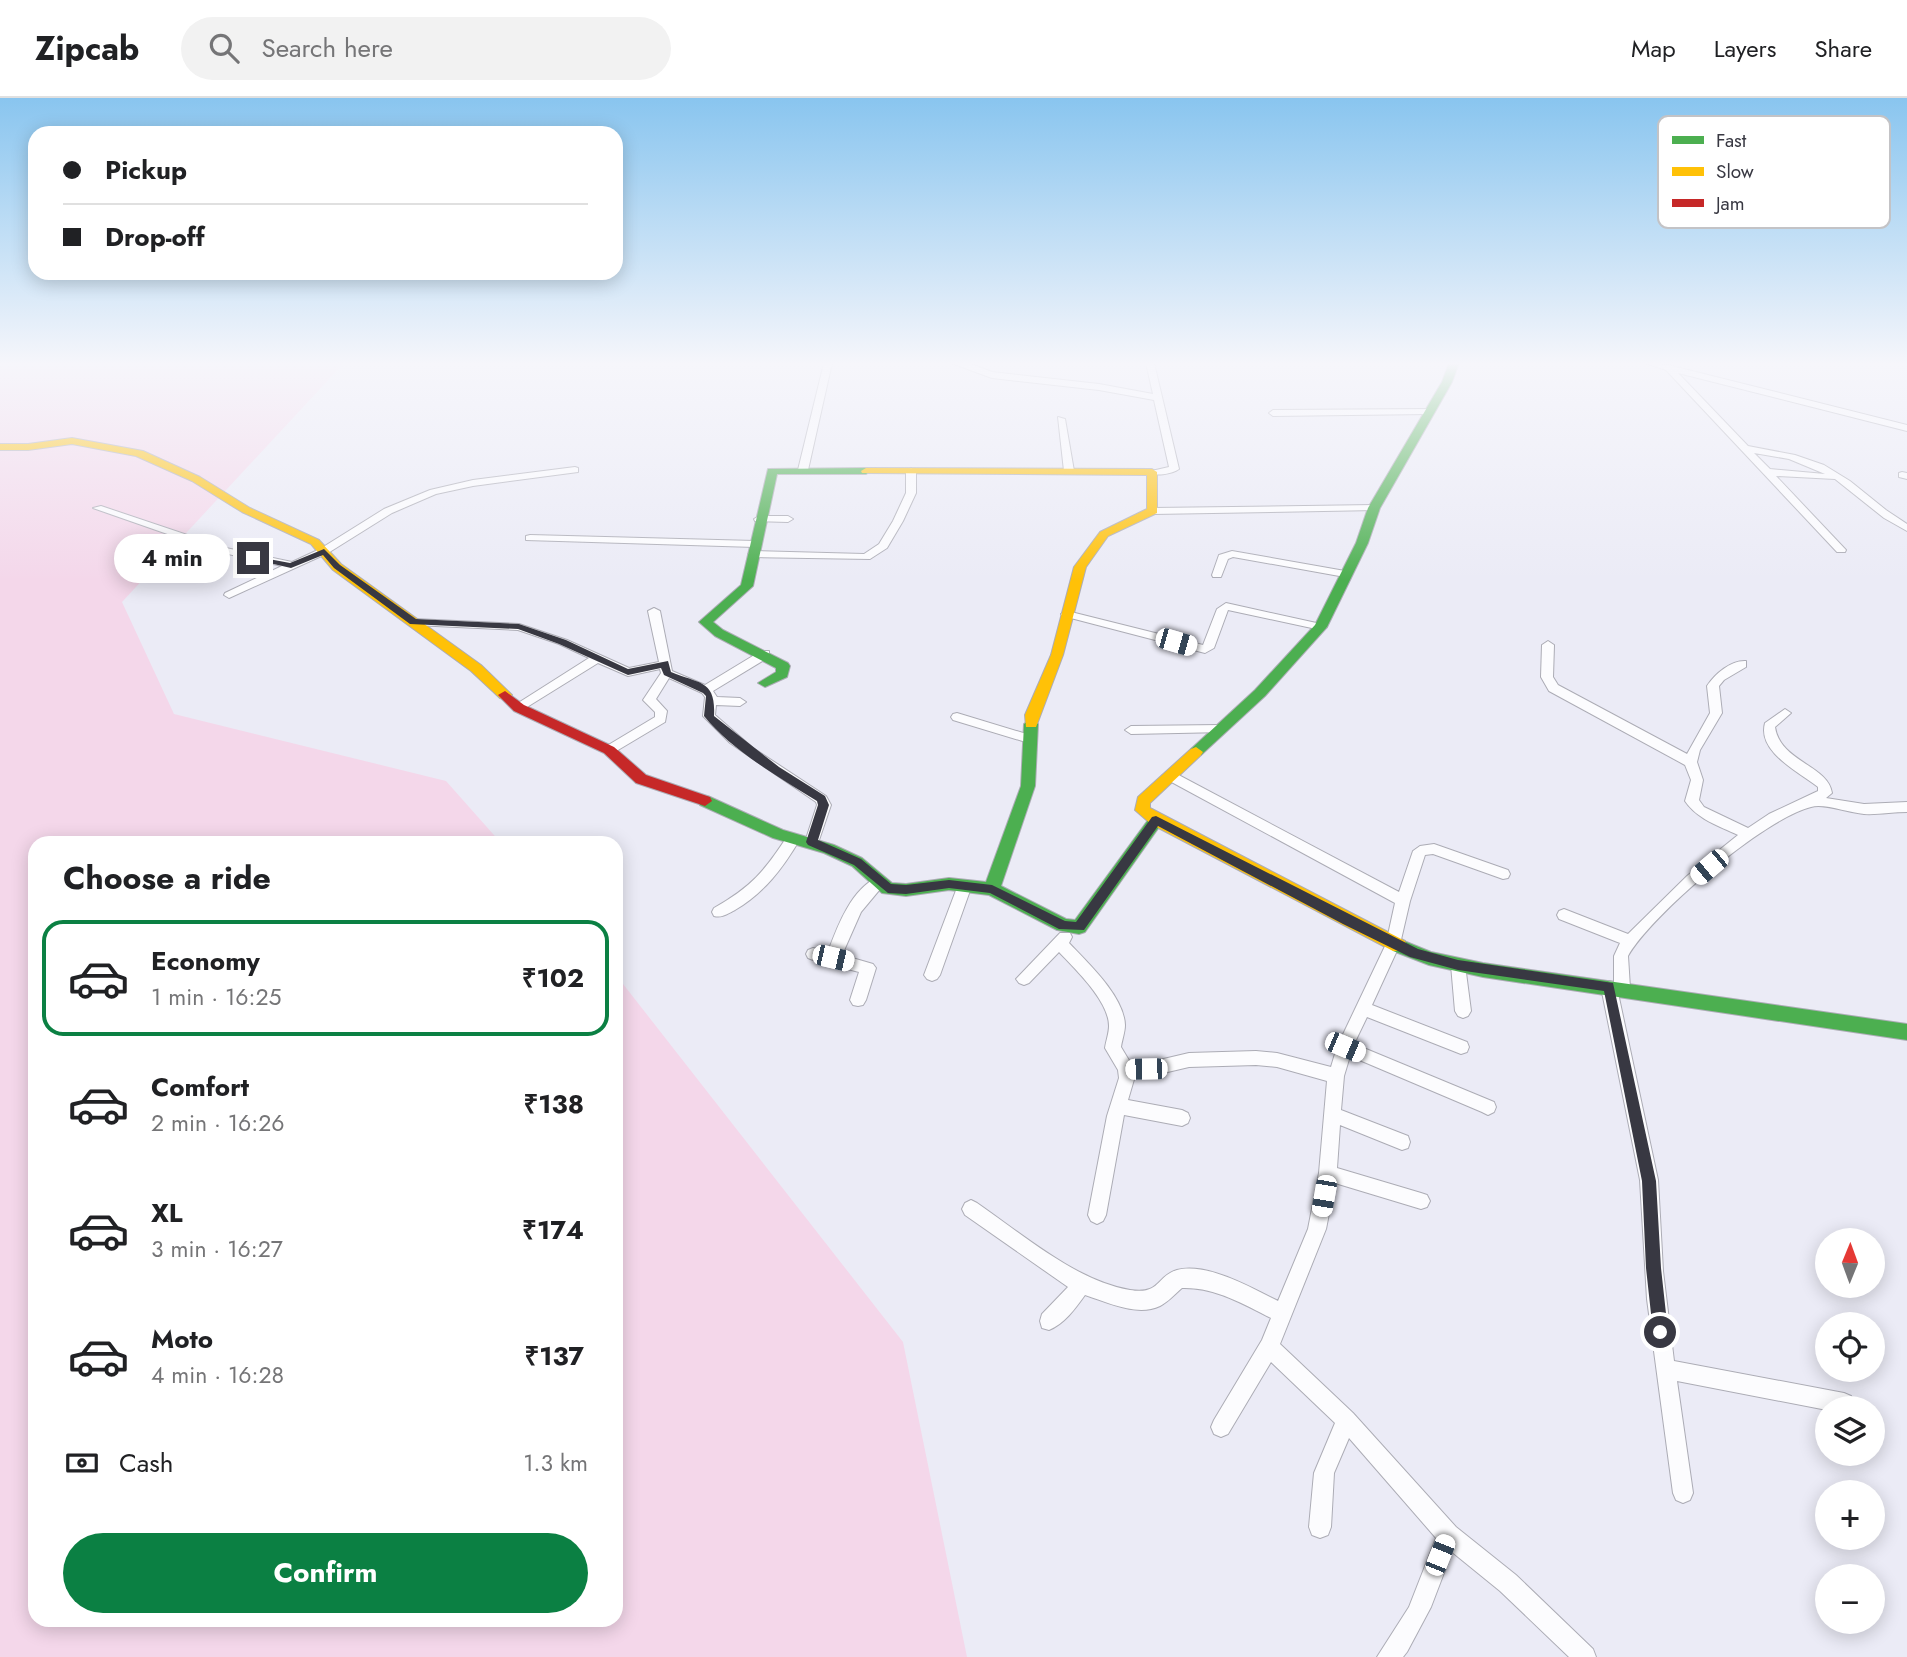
<!DOCTYPE html>
<meta charset="utf-8">
<style>
body{margin:0;font-family:Jost,sans-serif;background:#f2f2f2;color:#202124;height:100vh;display:flex;flex-direction:column;font-size:26px;white-space:nowrap}
*{box-sizing:border-box;margin:0}
p{font-size:23px;color:#757577}
.icon{flex:none;width:38px;height:38px;fill:none;stroke:currentColor;stroke-width:2;stroke-linecap:round;stroke-linejoin:round}
.map{position:relative;flex:1;overflow:hidden}
.details{position:absolute;left:28px;top:738px;width:595px;height:791px;display:flex;flex-direction:column;background:#fff;border-radius:21px;box-shadow:0 4px 18px #0003}
.details>*{flex:none}
.banner{position:absolute;left:28px;top:28px;width:595px;height:154px;border-radius:21px;box-shadow:0 4px 18px #0003;display:grid;align-content:center;height:154px;padding:0 35px;background:#fff}
.needle{width:46px;rotate:1deg}
.tools{position:absolute;left:1815px;top:1130px;display:grid;gap:14px}
.tools a{display:grid;place-items:center;width:70px;height:70px;border-radius:50%;background:#fff;box-shadow:0 4px 18px #0003;font-size:35px}
.end{position:absolute;width:32px;height:32px;margin:-16px;border:9px solid #383842;background:#fff;box-shadow:0 0 0 4px #fff}
.from{border-radius:50%}
.bubble{position:absolute;height:49px;border-radius:24px;background:#fff;box-shadow:0 4px 18px #0003;font-size:23px;font-weight:700;line-height:49px;text-align:center}
.car{position:absolute;width:21px;height:42px;margin:-21px -10px;border-radius:9px;box-shadow:0 0 5px 2px #0007;background:linear-gradient(#fff 24%,#345 0 40%,#fff 0 76%,#345 0 86%,#fff 0)}
.banner b{display:flex;align-items:center;gap:24px;height:66px;font-size:26px}
.banner b+b{border-top:2px solid #e0e0e0}
.banner i{width:18px;height:18px;background:#202124}
ul{padding:0;list-style:none}
li{display:flex;align-items:center;gap:21px;height:116px;margin:0 14px 10px;padding:0 21px;border:4px solid transparent;border-radius:21px}
li div{flex:1}
li b{display:block;font-size:26px}
li em{font-style:normal;font-weight:700}
li.active{border-color:#0b8043}
li>.icon{width:63px;height:63px;stroke-width:1.5}
h2{padding:0 35px;font-size:32px;line-height:84px}
.pay{display:flex;align-items:center;gap:18px;height:77px;padding:0 35px;font-size:26px}
.pay p{margin-inline-start:auto}
.primary-button{display:flex;gap:14px;margin-top:auto;padding:14px 35px}
.primary-button a{flex:1;height:80px;border-radius:42px;background:#0b8043;color:#fff;font-size:28px;font-weight:700;line-height:80px;text-align:center}
header{display:flex;align-items:center;gap:42px;box-sizing:border-box;height:98px;padding:0 35px;background:#fff;border-bottom:2px solid #e0e0e0}
header strong{font-size:33px}
nav{display:flex;gap:38px;margin-inline-start:auto;font-size:24px}
.search{width:490px;height:63px;background:#f2f2f2;display:flex;align-items:center;gap:18px;box-sizing:border-box;padding:0 24px;border-radius:38px;color:#757577;font-size:26px}
.map>svg:first-child{display:block}
</style>
<header>
<strong>Zipcab</strong>
<div class="search"><svg class="icon" aria-label="search" viewBox="0 0 24 24"><circle cx="10" cy="10" r="6"/><path d="M15 15l6 6"/></svg>Search here</div>
<nav><a>Map</a><a>Layers</a><a>Share</a></nav>
</header>
<div class="map">
<svg width="1907" height="1559" viewBox="0 0 1907 1559">
<rect width="100%" height="100%" fill="#ebebf6"/>
<path fill="#f4d7ea" d="M0,265H344L122,504L174,616L446,683L501,745L35,746V1522H616V877L903,1244L967,1559H0Z"/>
<g fill="none" stroke-linecap="round" stroke-linejoin="round">
<defs>
<path id="street" d="M824,265H832L808,372L803,375L798,372Z
M951,265H968L992,274L1099,286L1153,296L1146,265H1154L1179,371C1172,376 1154,379 1147,374L1169,369L1154,302L1099,292L992,280Z
M1645,265L1668,267L1907,327V333L1678,275L1748,348L1795,357L1824,367L1850,383L1886,412L1907,426V433L1884,420L1835,381L1776,378L1846,452L1845,454H1837L1666,272ZM1754,355L1789,361L1825,376L1770,371Z
M1432,311L1433,313L1429,316L1273,318L1269,315L1273,312Z
M1058,319L1065,321L1074,373L1069,376L1064,373Z
M575,369L578,370V374L473,388L436,396L392,415L328,455L229,500L224,497L225,495L282,468L219,454L93,410L101,408L226,450L292,464L320,451L384,411L430,392L473,382Z
M911,370L916,373V395L903,423L887,450L870,461L753,459L748,456L753,453L864,456L879,446L893,423L906,395V373Z
M1902,374L1907,375V381L1899,379V375Z
M1374,407L1377,408V412L1153,416L1148,413L1153,410Z
M759,418H788L793,421L788,424L755,423L754,421Z
M530,437L755,443L760,446L755,449L526,442V438Z
M1232,453L1345,473L1350,476L1345,479L1233,459L1228,461L1221,479H1213L1212,477L1219,457Z
M1226,505L1321,526L1327,529L1321,532L1228,512L1214,550L1205,555L1063,518L1061,516L1067,513L1203,547L1217,511Z
M654,510L660,513L672,573L705,587L761,553H769V559L713,593L717,599L740,600L746,604L740,608L716,607L715,617L753,650L826,698L831,707L817,748L812,749L805,744L817,707L816,704L730,645L703,618L705,599L702,595L669,580L656,601L667,613L665,624L613,655H605L603,652L605,649L655,619V614L643,602L661,575L660,571L628,578L598,565L519,614L513,610L515,607L589,560L559,546L518,532L414,527L408,524L414,521L519,526L567,542L629,570L659,564L648,513Z
M1548,543L1554,547L1553,579L1558,587L1687,656L1710,615L1707,588C1715,576 1731,562 1746,563V569L1724,582L1719,588L1722,615L1700,652L1697,664L1703,682L1699,702L1704,709L1748,730L1769,716L1818,693V689C1799,674 1757,654 1765,625L1785,611L1791,615L1775,629C1780,664 1828,667 1832,695L1826,700L1864,706L1907,704V714C1893,714 1878,717 1864,716C1849,715 1824,705 1811,709C1765,720 1651,817 1628,858L1630,890L1627,894L1618,895L1658,1082L1663,1173L1674,1263L1844,1295L1851,1298L1854,1305L1852,1311L1827,1312L1677,1283L1693,1395L1690,1402L1683,1405L1676,1402L1673,1395L1647,1201L1640,1082L1601,889L1604,885L1609,883L1614,884V858L1620,845L1559,821L1557,817L1559,813L1564,811L1628,836L1687,778L1738,737C1719,728 1697,721 1685,703L1691,682L1685,667L1549,593L1541,579L1542,547Z
M957,615L1033,638L1035,641L1029,645L953,622L951,619L953,616Z
M1221,627L1227,631L1225,634L1131,636L1125,632L1131,628Z
M1171,673L1399,794L1413,753L1420,748L1434,746L1508,772L1510,776L1508,780L1503,781L1433,756L1425,757L1410,803L1400,846L1372,907L1467,944L1469,949L1467,954L1461,956L1367,919L1354,946L1494,1004L1496,1009L1494,1014L1488,1017L1482,1014L1350,958L1344,978L1341,1012L1408,1038L1410,1044L1408,1050L1402,1052L1340,1027L1337,1070L1421,1095L1427,1097L1430,1103L1427,1109L1421,1111L1335,1085L1326,1131L1280,1246L1353,1315L1456,1429L1516,1477L1593,1551L1596,1559H1569L1500,1493L1452,1454L1431,1509L1407,1554L1403,1559H1377L1409,1509L1436,1440L1349,1340L1334,1375L1331,1429L1328,1437L1320,1440L1312,1437L1309,1429L1314,1375L1335,1325L1271,1264L1228,1336L1221,1339L1214,1336L1211,1329L1214,1322L1262,1242L1271,1220C1243,1206 1215,1189 1182,1190C1175,1196 1168,1204 1160,1208C1137,1219 1107,1204 1085,1197C1075,1211 1064,1226 1049,1232L1042,1230L1040,1223L1042,1216L1068,1189L965,1117L962,1111L965,1105L971,1102L977,1105C1022,1136 1076,1183 1130,1192C1161,1197 1156,1178 1177,1172C1207,1164 1252,1190 1278,1203L1308,1131L1319,1075L1327,983L1277,969L1256,967L1189,969L1155,977L1135,978L1128,1002L1182,1012L1188,1015L1190,1020L1188,1025L1182,1028L1124,1017L1106,1117L1103,1123L1097,1126L1091,1123L1088,1117L1107,1018L1119,980L1118,972L1105,950C1106,943 1109,935 1109,928C1109,903 1075,871 1059,854L1029,885L1024,887L1019,885L1016,881L1060,835H1070L1072,839L1069,845C1087,864 1124,898 1125,927C1125,934 1122,942 1121,949L1130,964L1155,963L1189,955L1256,953L1277,955L1331,969L1337,949L1386,846L1395,805L1166,681L1165,678Z
M793,736L800,741C783,770 764,795 735,812C727,816 722,820 714,818L712,814L714,810C751,789 765,773 788,737Z
M879,779L884,780L886,784L861,814L842,857L873,866L876,870L866,902L863,907L858,908L853,907L850,902L859,874L813,862L808,860L806,856L808,852L813,850L828,854C837,829 852,789 879,779Z
M965,782L970,783L972,787L940,877L937,881L932,883L927,881L924,877L958,787L960,783Z
M1458,861L1463,863L1465,867L1471,913L1468,918L1463,920L1458,918L1455,913L1451,867L1453,863Z"/>
<path id="fast" d="M1449,265H1459L1452,284L1380,410L1368,445L1327,529L1265,598L1201,657H1191L1189,654L1191,651L1255,592L1315,527L1356,445L1368,410L1442,284Z
M768,371L866,370L871,373L866,376H777L753,488L713,524L723,532L788,565L790,568L787,579L765,589L758,585L776,574V570L715,538L699,524L741,487Z
M1031,621L1038,626L1035,688L1001,788L1066,821L1075,822L1151,718H1161L1164,722L1085,834L1079,836L1057,832L989,797L949,792L906,798L882,795L852,768L824,755L773,740L700,707L698,703L705,698L710,699L783,732L834,747L862,760L892,785L906,786L949,780L986,784L1021,688L1024,626Z
M1399,841L1431,854L1483,865L1907,926V942L1483,879L1429,867L1393,853L1391,848L1393,843Z"/>
<path id="slow" d="M72,340L143,353L200,379L250,410L319,442L341,466L481,567L512,597L505,601L500,600L471,573L333,472L311,446L242,414L192,383L136,358L72,346L28,352H0V346H28Z
M866,370L1152,371L1157,374V415L1108,438L1086,469L1063,557L1036,629H1026L1025,617L1051,557L1074,469L1100,434L1147,411V377L862,375L861,373Z
M1196,649L1203,654L1201,657L1150,705V710L1405,843L1407,848L1405,853H1393L1151,726L1135,712L1138,699L1191,651Z"/>
<path id="jam" d="M505,593L524,607L614,649L646,677L710,699L712,703L705,708L636,685L604,655L514,613L498,597Z"/>
</defs>
<use href="#street" stroke="#acacb5" stroke-width="2"/>
<use href="#fast" stroke="#acacb5" stroke-width="2"/>
<use href="#slow" stroke="#acacb5" stroke-width="2"/>
<use href="#jam" stroke="#acacb5" stroke-width="2"/>
<use href="#street" fill="#fcfcfe" fill-rule="evenodd"/>
<use href="#fast" fill="#4caf50" fill-rule="evenodd"/>
<use href="#slow" fill="#ffc107" fill-rule="evenodd"/>
<use href="#jam" fill="#c62828" fill-rule="evenodd"/>
</g>
<linearGradient id="sky" x2="0" y2="1"><stop stop-color="#89c5ef"/><stop offset="0.55" stop-color="#f6f6fb"/><stop offset="1" stop-color="#f6f6fb" stop-opacity="0"/></linearGradient>
<rect width="1907" height="483" fill="url(#sky)"/>
<path fill="#383842" d="M324,451L340,467L416,521L519,526L566,542L628,571L668,563L671,574C700,586 716,582 714,618L779,669L825,698L829,707L818,742L861,761L891,786L906,787L949,782L992,787L1065,823L1076,824L1152,719L1156,718L1418,851L1458,862L1613,885L1656,1083L1661,1170L1668,1234L1666,1240L1660,1242L1655,1240L1653,1234L1646,1170L1642,1083L1604,893L1458,872L1410,859L1343,826L1158,728L1084,832L1059,831L990,795L949,790L906,796L888,795L854,767L808,747L806,744L818,707L817,703C780,680 731,652 704,618L706,598L703,595L664,577L661,570L628,577L559,546L518,531L410,526L334,470L323,457L291,470L248,460L253,458L290,465Z"/>
<rect x="1658" y="18" width="232" height="112" rx="10" fill="#fff" stroke="#c3c3c6" stroke-width="2"/>
<rect x="1672" y="38" width="32" height="8" fill="#4caf50"/>
<rect x="1672" y="69" width="32" height="9" fill="#ffc107"/>
<rect x="1672" y="101" width="32" height="8" fill="#c62828"/>
<g font-size="19" fill="#383842">
<text x="1716" y="49">Fast</text>
<text x="1716" y="80">Slow</text>
<text x="1716" y="112">Jam</text>
</g>
</svg>
<div class="tools">
<a><svg class="needle" viewBox="-14 -14 28 28"><path d="M0-13l5 13h-10z" fill="#e53935"/><path d="M0 13l5-13h-10z" fill="#757577"/></svg></a>
<a><svg class="icon" aria-label="locate" viewBox="0 0 24 24"><circle cx="12" cy="12" r="6"/><path d="M12 2v4M12 18v4M2 12h4M18 12h4"/></svg></a>
<a><svg class="icon" aria-label="layers" viewBox="0 0 24 24"><path d="M12 4l9 5-9 5-9-5zM3 14l9 5 9-5"/></svg></a>
<a>+</a>
<a>−</a>
</div>
<i class="end from" style="left:1660px;top:1234px"></i>
<i class="end" style="left:253px;top:460px"></i>
<div class="bubble" style="left:114px;top:436px;width:116px">4 min</div>
<i class="car" style="left:1176px;top:544px;rotate:106deg"></i>
<i class="car" style="left:1709px;top:769px;rotate:230deg"></i>
<i class="car" style="left:833px;top:860px;rotate:103deg"></i>
<i class="car" style="left:1345px;top:949px;rotate:113deg"></i>
<i class="car" style="left:1146px;top:971px;rotate:269deg"></i>
<i class="car" style="left:1324px;top:1098px;rotate:190deg"></i>
<i class="car" style="left:1440px;top:1457px;rotate:22deg"></i>
<div class="banner">
<b><i class="from"></i>Pickup</b>
<b><i></i>Drop-off</b>
</div>
<section class="details">
<h2>Choose a ride</h2>
<ul>
<li class="active"><svg class="icon" aria-label="car" viewBox="0 0 24 24"><path d="M5 17H2v-5l4-1 3-4h7l3 4 3 1v5h-3M9 17h6M6 11h13"/><circle cx="7" cy="17" r="2"/><circle cx="17" cy="17" r="2"/></svg><div><b>Economy</b><p>1 min · 16:25</p></div><em>₹102</em></li>
<li><svg class="icon" aria-label="car" viewBox="0 0 24 24"><path d="M5 17H2v-5l4-1 3-4h7l3 4 3 1v5h-3M9 17h6M6 11h13"/><circle cx="7" cy="17" r="2"/><circle cx="17" cy="17" r="2"/></svg><div><b>Comfort</b><p>2 min · 16:26</p></div><em>₹138</em></li>
<li><svg class="icon" aria-label="car" viewBox="0 0 24 24"><path d="M5 17H2v-5l4-1 3-4h7l3 4 3 1v5h-3M9 17h6M6 11h13"/><circle cx="7" cy="17" r="2"/><circle cx="17" cy="17" r="2"/></svg><div><b>XL</b><p>3 min · 16:27</p></div><em>₹174</em></li>
<li><svg class="icon" aria-label="car" viewBox="0 0 24 24"><path d="M5 17H2v-5l4-1 3-4h7l3 4 3 1v5h-3M9 17h6M6 11h13"/><circle cx="7" cy="17" r="2"/><circle cx="17" cy="17" r="2"/></svg><div><b>Moto</b><p>4 min · 16:28</p></div><em>₹137</em></li>
</ul>
<div class="pay"><svg class="icon" aria-label="cash" viewBox="0 0 24 24"><path d="M3 7h18v10H3z"/><circle cx="12" cy="12" r="2"/></svg>Cash<p>1.3 km</p></div>
<div class="primary-button"><a>Confirm</a></div>
</section>
</div>
